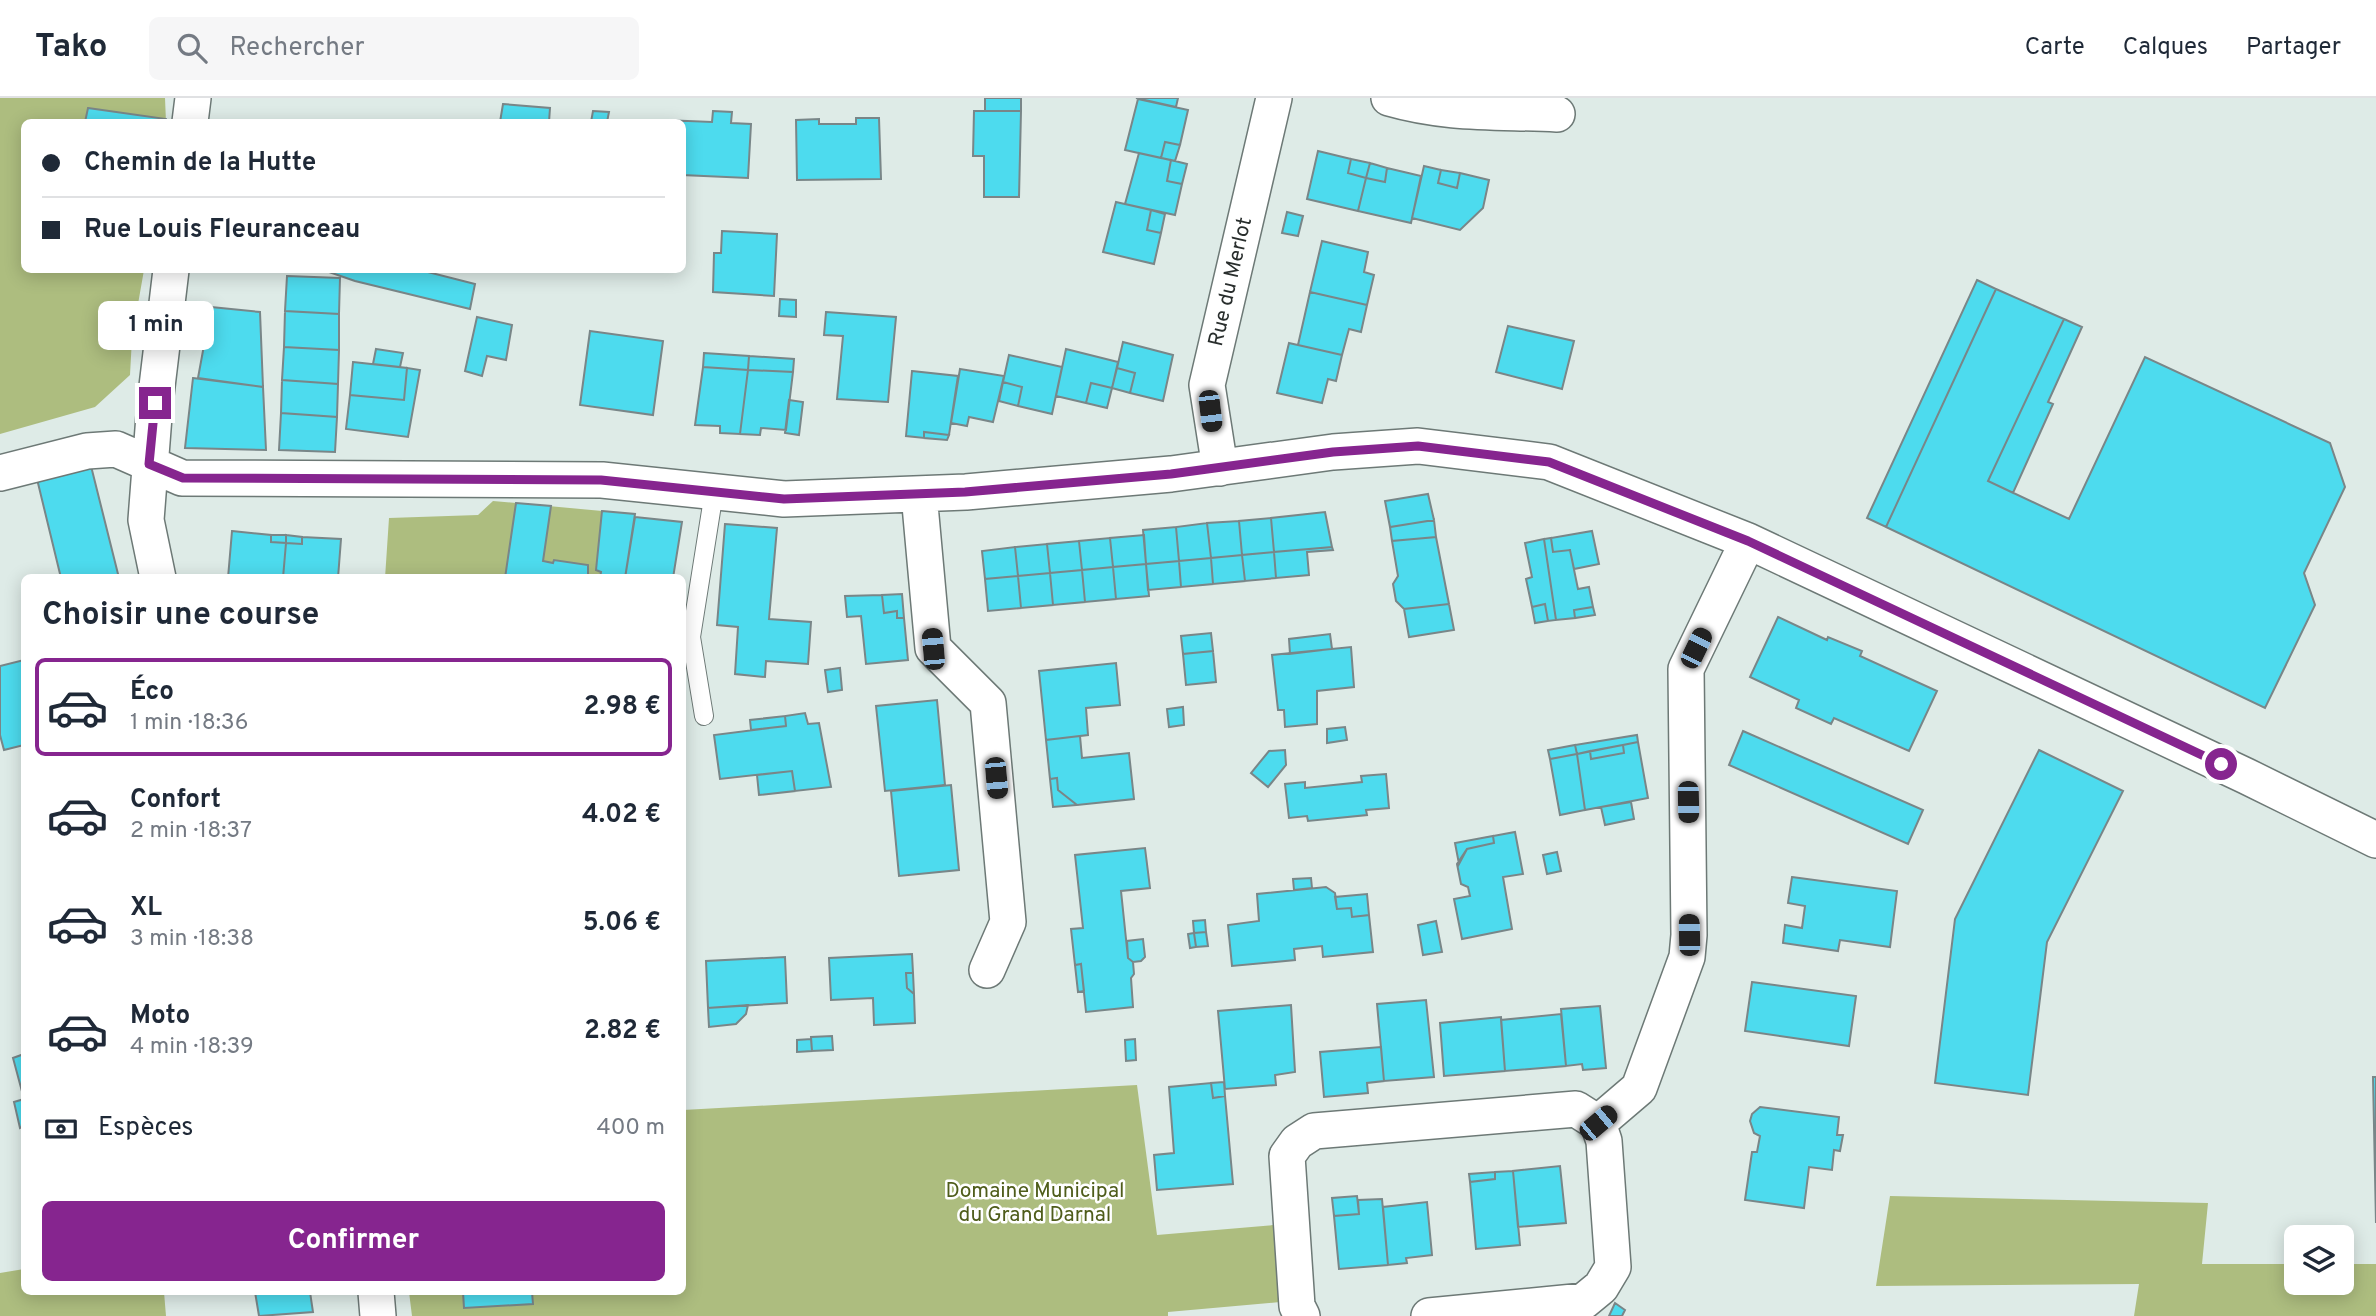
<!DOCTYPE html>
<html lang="fr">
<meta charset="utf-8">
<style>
body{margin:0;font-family:Overpass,sans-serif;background:#f6f6f7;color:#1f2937;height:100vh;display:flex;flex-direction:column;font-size:26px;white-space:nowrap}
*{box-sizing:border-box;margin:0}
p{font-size:23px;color:#747a83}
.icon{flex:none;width:38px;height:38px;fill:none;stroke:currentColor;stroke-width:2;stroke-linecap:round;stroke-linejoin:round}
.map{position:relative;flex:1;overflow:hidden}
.side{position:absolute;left:21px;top:476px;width:665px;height:721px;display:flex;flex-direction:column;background:#fff;border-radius:10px;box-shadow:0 4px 18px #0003}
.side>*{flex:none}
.banner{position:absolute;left:21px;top:21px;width:665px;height:154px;border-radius:10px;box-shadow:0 4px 18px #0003;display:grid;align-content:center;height:154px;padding:0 21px;background:#fff}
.fabs{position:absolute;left:2284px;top:1127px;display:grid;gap:14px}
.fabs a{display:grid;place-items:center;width:70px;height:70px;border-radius:10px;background:#fff;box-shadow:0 4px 18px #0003;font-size:35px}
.end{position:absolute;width:32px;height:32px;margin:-16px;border:9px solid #86258f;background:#fff;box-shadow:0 0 0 4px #fff}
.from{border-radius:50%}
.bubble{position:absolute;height:49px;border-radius:10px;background:#fff;box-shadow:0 4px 18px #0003;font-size:23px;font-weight:700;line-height:49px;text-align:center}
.car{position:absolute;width:21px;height:42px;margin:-21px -10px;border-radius:9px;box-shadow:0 0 5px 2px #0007;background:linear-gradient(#222 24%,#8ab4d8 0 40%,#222 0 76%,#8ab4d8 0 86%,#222 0)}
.banner b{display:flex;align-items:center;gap:24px;height:66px;font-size:26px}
.banner b+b{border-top:2px solid #e0e1e3}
.banner i{width:18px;height:18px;background:#1f2937}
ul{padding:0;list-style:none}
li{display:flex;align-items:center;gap:21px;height:98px;margin:0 14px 10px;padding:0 7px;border:4px solid transparent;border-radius:10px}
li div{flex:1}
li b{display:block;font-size:26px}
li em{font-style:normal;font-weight:700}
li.on{border-color:#86258f}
li>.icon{width:63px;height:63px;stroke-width:1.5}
h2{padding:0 21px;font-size:32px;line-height:84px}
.pay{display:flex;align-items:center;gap:18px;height:77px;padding:0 21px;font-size:26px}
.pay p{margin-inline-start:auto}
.primary-button{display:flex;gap:14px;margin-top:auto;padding:14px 21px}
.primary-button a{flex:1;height:80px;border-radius:10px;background:#86258f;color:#fff;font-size:28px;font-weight:700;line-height:80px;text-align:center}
header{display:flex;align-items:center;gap:42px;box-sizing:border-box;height:98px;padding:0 35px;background:#fff;border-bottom:2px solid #e0e1e3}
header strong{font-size:33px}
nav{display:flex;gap:38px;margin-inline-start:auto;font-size:24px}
.search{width:490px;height:63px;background:#f6f6f7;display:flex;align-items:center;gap:18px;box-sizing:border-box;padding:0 24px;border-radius:10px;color:#747a83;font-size:26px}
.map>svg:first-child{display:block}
</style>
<header>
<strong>Tako</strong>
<div class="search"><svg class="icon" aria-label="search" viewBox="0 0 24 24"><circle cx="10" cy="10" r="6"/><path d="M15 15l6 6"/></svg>Rechercher</div>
<nav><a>Carte</a><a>Calques</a><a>Partager</a></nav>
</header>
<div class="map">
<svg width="2376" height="1218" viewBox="0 0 2376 1218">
<rect width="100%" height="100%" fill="#deebe7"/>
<path fill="#adbd7f" d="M0,0H165L166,24H24V172H144L132,240L130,277L95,309L0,336Z
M493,403L635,416L625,479L385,480L389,420L478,417Z
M1137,987L1157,1137L1274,1127L1280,1204L1168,1214V1218H412L409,1194H682L683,1012Z
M1890,1098L2208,1105L2202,1166H2296V1185H2342V1166H2376V1218H2134L2139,1186L1876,1188Z
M24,1171V1194H164L166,1218H0V1175Z"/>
<path fill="#4ddbee" stroke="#798688" stroke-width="2" d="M985,0H1021V13H985Z
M1136,0H1178L1176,9Z
M1138,1L1188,12L1180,47L1165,44L1161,60L1125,52Z
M503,6L550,10L549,24H500Z
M88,10L166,21V24H85Z
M593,13L609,14L607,24H591Z
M713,13L732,14L731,25L751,26L748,80L682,77V24H664V22L712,24Z
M974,13H1021L1019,99H984V58H973Z
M856,20H879L881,81L797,82L796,22L819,21V26H856Z
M1165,44L1180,47L1175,63L1161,60Z
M1318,53L1351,61L1348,75L1366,80L1358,113L1307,101Z
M1139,55L1171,62L1167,83L1182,86L1175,117L1125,106Z
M1351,61L1370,65L1366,80L1348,75Z
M1171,62L1187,66L1182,86L1167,83Z
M1370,65L1387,70L1385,84L1366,80Z
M1424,68L1441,72L1438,85L1457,90L1460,75L1489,82L1483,110L1460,132L1412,120Z
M1387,70L1421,78L1411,125L1358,113L1366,80L1385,84Z
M1441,72L1460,75L1457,90L1438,85Z
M1116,104L1151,112L1147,132L1161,135L1154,166L1103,154Z
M1151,112L1165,116L1161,135L1147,132Z
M1287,114L1303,118L1298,138L1282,135Z
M722,133L777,136L774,198L713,194L714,155H721Z
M1322,143L1368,154L1364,174L1374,177L1367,207L1310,194Z
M329,172H420L475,186L470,211L355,183L329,174Z
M287,178L340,180L339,216L285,213Z
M1977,182L1996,191L1886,429L1867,420Z
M1996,191L2064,221L1988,383L2069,421L2145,259L2330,345L2345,389L2304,475L2315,507L2265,610L1886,429Z
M1310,194L1367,207L1361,234L1349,231L1342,257L1298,247Z
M780,201L796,202V219L779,218Z
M211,209L260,214L263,289L198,280Z
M285,213L339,216V252L284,249Z
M826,214L896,219L888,304L837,301L843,238L824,237Z
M477,219L512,227L506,262L487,258L482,278L465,273Z
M2064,221L2082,229L2048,304L2053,306L2013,395L1988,383Z
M1508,228L1574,243L1562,291L1496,274Z
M590,233L663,243L653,317L580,307Z
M1123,244L1173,257L1163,303L1130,295L1135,275L1117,270Z
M1289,245L1342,257L1336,283L1328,281L1322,305L1277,295Z
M284,249L339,252L338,286L282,282Z
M376,251L403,255L400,269L373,266Z
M1066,251L1118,264L1112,290L1091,285L1086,305L1056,298Z
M704,255L749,258L748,272L703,269Z
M1009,257L1062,269L1052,316L1018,308L1022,289L1003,284Z
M749,258L794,261L793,274L748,272Z
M353,264L407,270L404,302L350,297Z
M703,269L748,272L740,336L720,335V328L695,327Z
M407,270L420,272L408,339L346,331L350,297L404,302Z
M1117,270L1135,275L1130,295L1112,290Z
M960,271L1004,278L993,324L969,319L967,328L951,325Z
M748,272L793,274L786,332L761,330L760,337L740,336Z
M912,273L958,278L949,337L924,334V340L906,338Z
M193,280L263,289L266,352L185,350Z
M282,282L338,286L337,319L281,315Z
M1003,284L1022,289L1018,308L999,303Z
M1091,285L1112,290L1107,310L1086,305Z
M789,302L803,304L799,337L785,335Z
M281,315L337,319L335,354L279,352Z
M924,334L949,337L947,342L924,340Z
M91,368L119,480H61L37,381Z
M1428,396L1434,422L1390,429L1385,403Z
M516,405L551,408L543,463L553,465L554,462L588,467V480H505Z
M602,413L635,416L625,480H600L601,474L596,472Z
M1325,414L1332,449L1274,454L1271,420Z
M635,419L682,424L673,480H625Z
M1271,420L1274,454L1242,457L1239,423Z
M1434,422L1436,439L1392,443L1390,429Z
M1239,423L1242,457L1211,460L1207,425Z
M1207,425L1211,460L1179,463L1176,429Z
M725,426L777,430L769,521L811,524L808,566L766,563L765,579L735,576L738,529L717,527Z
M1176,429L1179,463L1146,466L1143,432Z
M232,433L271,437V444L286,445L283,480H228Z
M1592,433L1599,466L1574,471L1570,452L1553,454L1551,440Z
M271,437H286V445L271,444Z
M286,437L302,439V446L286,445Z
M1144,437L1146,466L1113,469L1110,440Z
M302,439L341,441L338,480H283L286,445L302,446Z
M1436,439L1449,506L1404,511L1396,503L1393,486L1398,478L1392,443Z
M1110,440L1113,469L1082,472L1079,443Z
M1551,440L1553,454L1570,452L1578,491L1589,489L1593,509L1574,512L1575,520L1556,522L1544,441Z
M1544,441L1556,522L1548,523L1545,506L1532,509L1526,481L1532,479L1525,445Z
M1079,443L1082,472L1050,475L1047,446Z
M1047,446L1050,475L1018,478L1015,449Z
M1015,449L1018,478L985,481L982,453Z
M1332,449L1333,452L1307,454L1309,477L1276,480L1274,454Z
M1274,454L1276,480L1245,483L1242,457Z
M1242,457L1245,483L1213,486L1211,460Z
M1211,460L1213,486L1181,489L1179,463Z
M1179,463L1181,489L1148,492L1146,466Z
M1146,466L1149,498L1116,501L1113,469Z
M1113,469L1116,501L1085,504L1082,472Z
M1082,472L1085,504L1053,507L1050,475Z
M1050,475L1053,507L1021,510L1018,478Z
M1018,478L1021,510L988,513L985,481Z
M902,496L904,520H897V513L884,515L882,497Z
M882,497L884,515L897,513V520H904L908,562L866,566L861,518L847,519L845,498Z
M1449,506L1454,532L1409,539L1404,511Z
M1545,506L1548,523L1535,525L1532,509Z
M1593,509L1595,517L1575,520L1574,512Z
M1778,519L1827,542L1828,539L1862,553L1860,558L1937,593L1909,653L1834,620L1831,626L1796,610L1799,602L1750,579Z
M1211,535L1213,553L1183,556L1181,538Z
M1330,536L1332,551L1290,556L1289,541Z
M1351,549L1354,589L1317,593V626L1285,629L1284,612H1278L1272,557Z
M1213,553L1216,584L1186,587L1183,556Z
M24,562V647L4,652L0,637V568Z
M1116,565L1120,607L1086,610L1088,637L1046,642L1039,573Z
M840,570L842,592L828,594L825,572Z
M937,602L945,687L885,693L876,608Z
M1183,609L1184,627L1169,629L1167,611Z
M805,615L808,626L819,625L831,689L795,693L792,673L720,681L714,637L786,628L785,618Z
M785,618L786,628L751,632L750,622Z
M1345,629L1347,642L1327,645V631Z
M1743,633L1923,712L1908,746L1729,667Z
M1637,637L1638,644L1577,656L1575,647Z
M1080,638L1082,660L1129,655L1134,701L1077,707L1058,692L1057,680L1050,681L1046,642Z
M1638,644L1648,700L1585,712L1577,656L1590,653L1591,661L1624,655L1623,647Z
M1575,647L1577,656L1550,661L1548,652Z
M1623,647L1624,655L1591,661L1590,653Z
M1285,652L1286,667L1268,689L1251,675L1269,653Z
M2039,652L2123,693L2047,844L2028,997L1935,985L1955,821Z
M1577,656L1585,712L1560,717L1550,661Z
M792,673L795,693L759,697L757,677Z
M1386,676L1389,710L1366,712L1367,717L1308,723L1307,718L1289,720L1285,686L1305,684V690L1362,684L1361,678Z
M1057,680L1058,692L1077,707L1053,709L1050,681Z
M951,687L959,772L899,778L891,693Z
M1631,704L1634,721L1605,727L1601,709Z
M1515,734L1523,776L1503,779L1512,831L1462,841L1454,801L1470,798L1468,789L1461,786L1457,766L1467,751L1494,745L1493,738Z
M1493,738L1494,745L1467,751L1459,766L1455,745Z
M1145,750L1150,790L1121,793L1128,860L1133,864L1134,876L1131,880L1133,909L1086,914L1081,866L1075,867L1071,831L1083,830L1075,757Z
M1557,754L1561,773L1547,776L1543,757Z
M1792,779L1897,793L1890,849L1840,842L1838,853L1783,845L1785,827L1802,830L1805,808L1788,805Z
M1311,780L1312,790L1294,792L1293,781Z
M1326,789L1335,795L1337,811L1351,810L1352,819L1369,817L1373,854L1323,859L1322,848L1294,851L1295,862L1232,868L1228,827L1259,823L1257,796Z
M1367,796L1369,817L1352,819L1351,810L1337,811L1335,799Z
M1205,822L1206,834L1194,835L1193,823Z
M1436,823L1442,854L1423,857L1418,827Z
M1206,834L1208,848L1196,849L1194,835Z
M1194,835L1196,849L1190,850L1188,836Z
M1143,841L1145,859L1141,863L1133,864L1128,860L1127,843Z
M912,856L913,875H906L907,890L914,896L915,925L874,927L873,900L831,902L829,860Z
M785,859L787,905L708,910L706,863Z
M1081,866L1084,893L1078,894L1075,867Z
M906,875H913L914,896L907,890Z
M1752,884L1856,898L1849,948L1745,933Z
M1426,902L1434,979L1384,983L1377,906Z
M748,907L746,916L736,926L709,929L708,910Z
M1291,907L1295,974L1275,977L1276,987L1225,991L1218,913Z
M1600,908L1606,970L1583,972L1582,966L1566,968L1561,911Z
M1561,916L1566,968L1505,973L1501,922Z
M1501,919L1505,973L1444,978L1440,925Z
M832,938L833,952L812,953L811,939Z
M811,941L812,953L797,954V942Z
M1135,941L1136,962L1126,963L1125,942Z
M1381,949L1384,983L1367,985L1368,995L1324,999L1320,954Z
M24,956V1028L20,1030L14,1004L24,1001L13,960Z
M2373,979H2376V1125Z
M1224,984L1225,998L1213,1000L1211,985Z
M1211,985L1213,1000L1225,998L1233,1086L1157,1092L1154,1057L1174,1055L1169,989Z
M1760,1009L1839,1019L1837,1037H1843L1840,1053L1834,1052L1832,1072L1809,1069L1804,1110L1745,1102L1752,1054H1757L1760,1038L1754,1035L1750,1023L1752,1016Z
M1560,1068L1566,1125L1518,1129L1513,1073Z
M1513,1073L1520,1147L1476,1151L1470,1084L1495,1081V1074Z
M1495,1074V1081L1470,1084L1469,1076Z
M1357,1098L1359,1116L1334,1118L1332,1100Z
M1382,1101L1388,1167L1339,1171L1334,1118L1359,1116L1358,1102Z
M1427,1104L1432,1157L1406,1160L1407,1165L1388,1167L1383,1109Z
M255,1194H310L313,1214L259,1218Z
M463,1194H532L533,1206L464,1210Z
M1615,1205L1625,1212L1622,1218H1609Z"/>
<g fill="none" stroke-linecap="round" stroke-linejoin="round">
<defs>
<path id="lane" d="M704,618L691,539L714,394"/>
<path id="street" d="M1389,0C1448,17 1497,13 1557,16
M190,24L193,0
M1220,370L1207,287L1274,0
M0,375L87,353L116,351L182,380L602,382L784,401L966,394L1171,376L1333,354L1418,348L1549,364L1748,443L2246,678L2376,742
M919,396L933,550L988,605L1008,824L987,872
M158,480L146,422L155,305L171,172
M1598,1025L1639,990L1687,859L1689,837L1686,571L1748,443
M376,1194L378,1218
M1302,1218L1297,1208L1287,1058L1297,1044L1314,1033L1576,1011L1598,1025L1604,1043L1613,1169L1601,1189L1584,1203L1429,1218"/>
</defs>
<use href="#lane" stroke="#6d7976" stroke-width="20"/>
<use href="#street" stroke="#6d7976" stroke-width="38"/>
<use href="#lane" stroke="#fff" stroke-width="18"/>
<use href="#street" stroke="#fff" stroke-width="35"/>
</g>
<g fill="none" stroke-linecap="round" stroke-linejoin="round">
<path stroke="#86258f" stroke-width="9" d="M155,305L149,366L183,380L601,382L784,401L965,394L1171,376L1333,354L1418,348L1549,364L1748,443L2221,666"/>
</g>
<g text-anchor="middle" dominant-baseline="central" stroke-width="5" stroke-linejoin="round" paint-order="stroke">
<g font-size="21" fill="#292e2d" stroke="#fff">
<text transform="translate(1231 184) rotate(-77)">Rue du Merlot</text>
</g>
<g font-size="21" fill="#4f5d1b" stroke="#fff">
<text x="1035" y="1093">Domaine Municipal<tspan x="1035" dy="24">du Grand Darnal</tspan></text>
</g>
</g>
</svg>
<div class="fabs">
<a><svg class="icon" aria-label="layers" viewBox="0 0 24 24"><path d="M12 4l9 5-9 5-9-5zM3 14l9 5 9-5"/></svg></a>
</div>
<i class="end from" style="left:2221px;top:666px"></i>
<i class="end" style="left:155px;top:305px"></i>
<div class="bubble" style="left:98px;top:203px;width:116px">1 min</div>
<i class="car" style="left:1210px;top:313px;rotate:173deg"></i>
<i class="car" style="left:1696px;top:550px;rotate:26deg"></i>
<i class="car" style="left:933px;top:551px;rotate:355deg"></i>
<i class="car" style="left:996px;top:680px;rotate:175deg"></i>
<i class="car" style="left:1688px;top:704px;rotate:179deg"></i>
<i class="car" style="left:1689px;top:837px;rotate:359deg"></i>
<i class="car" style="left:1598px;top:1025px;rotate:50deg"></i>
<div class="banner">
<b><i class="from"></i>Chemin de la Hutte</b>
<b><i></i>Rue Louis Fleuranceau</b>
</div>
<section class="side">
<h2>Choisir une course</h2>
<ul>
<li class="on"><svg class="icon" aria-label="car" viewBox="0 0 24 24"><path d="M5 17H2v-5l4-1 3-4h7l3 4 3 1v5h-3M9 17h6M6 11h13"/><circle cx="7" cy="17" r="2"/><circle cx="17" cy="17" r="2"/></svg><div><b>Éco</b><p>1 min · 18:36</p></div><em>2.98 €</em></li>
<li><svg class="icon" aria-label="car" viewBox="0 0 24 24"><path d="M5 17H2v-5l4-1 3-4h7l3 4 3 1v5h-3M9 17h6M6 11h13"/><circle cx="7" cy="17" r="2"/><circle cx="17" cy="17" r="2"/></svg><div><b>Confort</b><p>2 min · 18:37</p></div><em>4.02 €</em></li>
<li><svg class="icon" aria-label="car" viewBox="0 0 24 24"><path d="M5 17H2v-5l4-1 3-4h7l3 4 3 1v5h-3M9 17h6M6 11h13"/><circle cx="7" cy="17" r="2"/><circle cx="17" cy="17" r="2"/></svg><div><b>XL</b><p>3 min · 18:38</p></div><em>5.06 €</em></li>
<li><svg class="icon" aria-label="car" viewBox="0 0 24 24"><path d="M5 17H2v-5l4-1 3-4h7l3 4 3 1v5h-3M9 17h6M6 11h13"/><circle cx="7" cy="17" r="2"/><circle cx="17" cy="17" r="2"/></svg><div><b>Moto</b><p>4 min · 18:39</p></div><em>2.82 €</em></li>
</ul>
<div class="pay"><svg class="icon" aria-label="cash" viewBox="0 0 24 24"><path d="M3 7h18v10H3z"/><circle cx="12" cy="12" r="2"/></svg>Espèces<p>400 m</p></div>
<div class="primary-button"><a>Confirmer</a></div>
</section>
</div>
